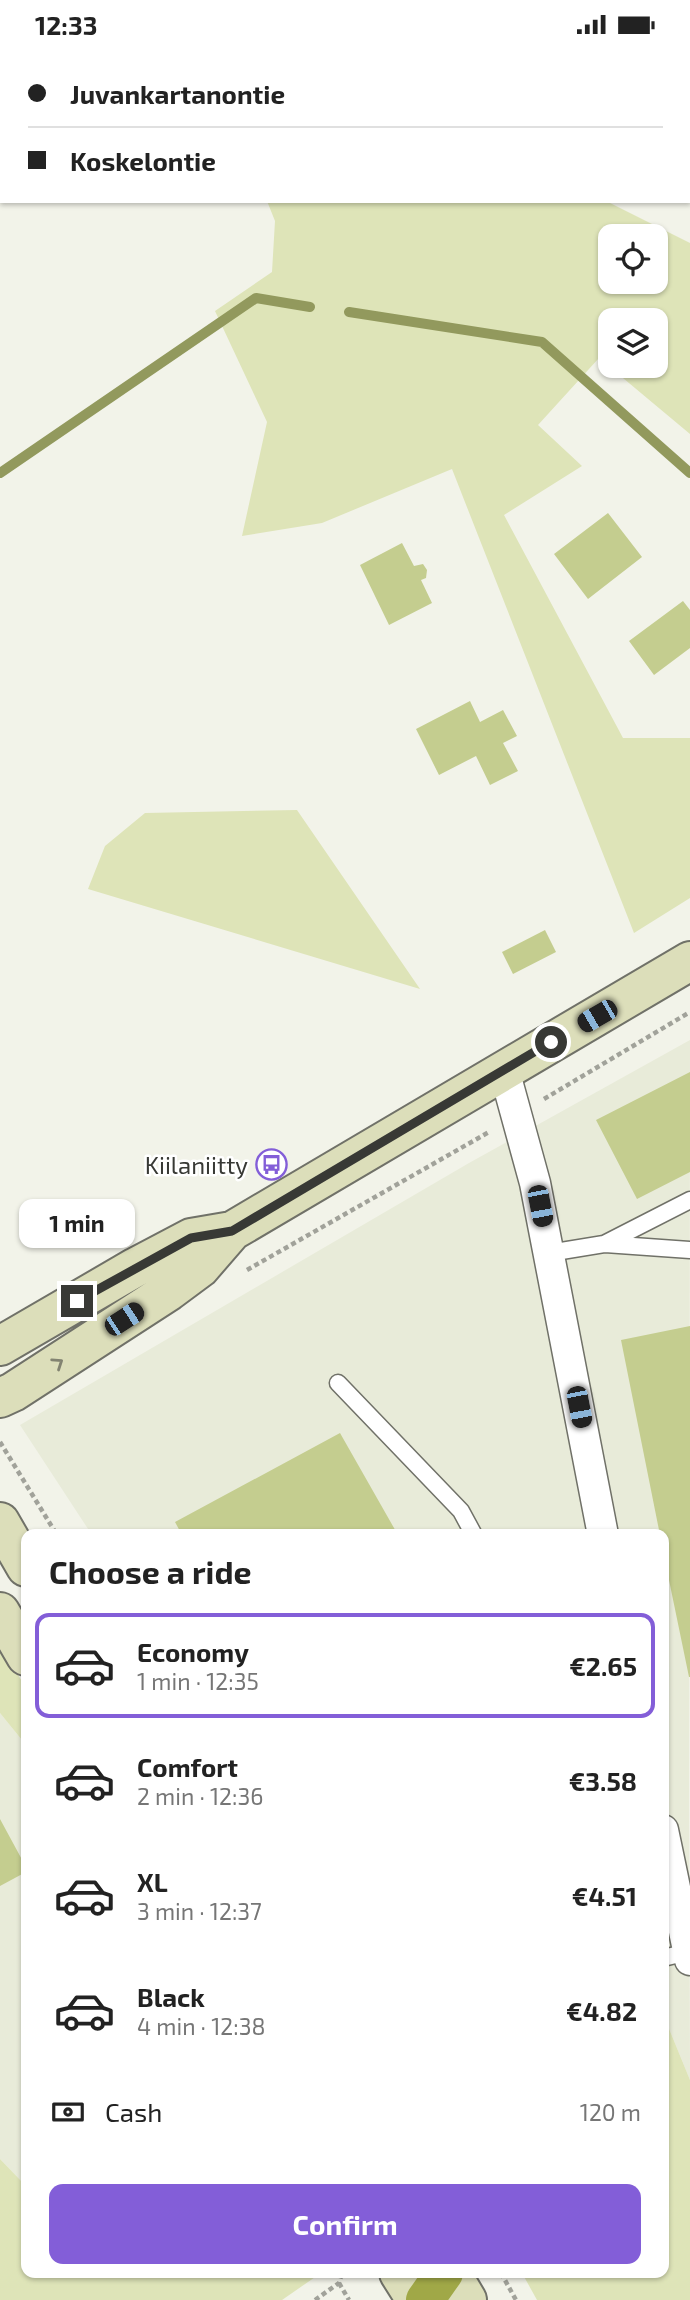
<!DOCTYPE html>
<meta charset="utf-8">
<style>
body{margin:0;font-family:"Exo 2",sans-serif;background:#f6f6f6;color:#222;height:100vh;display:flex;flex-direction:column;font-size:26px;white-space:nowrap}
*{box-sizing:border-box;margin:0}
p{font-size:23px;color:#767676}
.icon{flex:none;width:38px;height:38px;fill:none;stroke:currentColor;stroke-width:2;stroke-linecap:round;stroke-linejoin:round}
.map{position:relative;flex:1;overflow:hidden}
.panel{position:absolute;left:21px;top:1480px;width:648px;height:749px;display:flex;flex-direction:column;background:#fff;border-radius:14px;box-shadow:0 2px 5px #0004}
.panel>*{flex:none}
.banner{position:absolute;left:0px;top:0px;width:691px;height:154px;box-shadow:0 2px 5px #0004;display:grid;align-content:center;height:154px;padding:0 28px;background:#fff}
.controls{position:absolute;left:598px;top:175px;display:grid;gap:14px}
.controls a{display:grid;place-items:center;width:70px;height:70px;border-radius:14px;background:#fff;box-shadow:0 2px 5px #0004;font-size:35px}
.end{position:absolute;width:32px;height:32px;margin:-16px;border:9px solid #383935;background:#fff;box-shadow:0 0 0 4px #fff}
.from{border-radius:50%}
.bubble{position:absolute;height:49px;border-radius:14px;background:#fff;box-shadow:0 2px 5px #0004;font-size:23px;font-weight:700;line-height:49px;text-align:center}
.car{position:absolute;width:21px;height:42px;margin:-21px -10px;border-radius:9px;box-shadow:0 0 5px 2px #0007;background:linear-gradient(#222 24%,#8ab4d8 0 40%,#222 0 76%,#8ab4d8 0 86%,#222 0)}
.banner b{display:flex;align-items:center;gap:24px;height:66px;font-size:26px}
.banner b+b{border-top:2px solid #e0e0e0}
.banner i{width:18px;height:18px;background:#222}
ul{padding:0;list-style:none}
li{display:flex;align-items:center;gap:21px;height:105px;margin:0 14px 10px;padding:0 14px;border:4px solid transparent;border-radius:14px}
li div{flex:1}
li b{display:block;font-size:26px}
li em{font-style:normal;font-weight:700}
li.selected{border-color:#835ed8}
li>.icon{width:63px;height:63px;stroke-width:1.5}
h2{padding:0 28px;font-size:32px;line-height:84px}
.pay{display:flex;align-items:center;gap:18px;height:77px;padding:0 28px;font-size:26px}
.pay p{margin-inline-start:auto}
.cta{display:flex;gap:14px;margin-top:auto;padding:14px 28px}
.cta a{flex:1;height:80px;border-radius:14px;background:#835ed8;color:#fff;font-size:28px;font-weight:700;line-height:80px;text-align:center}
.status{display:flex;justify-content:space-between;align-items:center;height:49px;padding:0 35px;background:#fff;direction:ltr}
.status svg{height:19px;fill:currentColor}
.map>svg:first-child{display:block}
</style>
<div class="status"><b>12:33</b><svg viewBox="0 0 49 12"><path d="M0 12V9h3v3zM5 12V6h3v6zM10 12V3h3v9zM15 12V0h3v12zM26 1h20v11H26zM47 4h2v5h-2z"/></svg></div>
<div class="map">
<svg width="690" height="2251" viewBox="0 0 690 2251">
<rect width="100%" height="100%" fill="#f2f3e9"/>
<path fill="#e8ebd9" d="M690,991L689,1749L690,2031L663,1965V1486H92L20,1376L469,1114Z
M0,1664L26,1696V2137L0,2110Z"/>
<path fill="#dee4b8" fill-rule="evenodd" d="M267,152H606L690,194V385L599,309L538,376L582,417L504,466L623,689H690V849L634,884L452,420L322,474L242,487L267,373L215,262L272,223L275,172ZM611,187H656V233H611ZM611,271H656V317H611Z
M297,761L420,940L88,840L105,797L145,764Z
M0,1596L26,1639V1696L0,1664Z
M663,1965L690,2031V2251H537L522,2224H663Z
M0,2110L26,2137V2224H321L282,2251H0Z"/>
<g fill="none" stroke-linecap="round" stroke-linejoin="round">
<path stroke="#92995d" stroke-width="10" d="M349,263L542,293L690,424
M0,424L256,249L310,258"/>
</g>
<path fill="#c4cd8f" d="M608,464L642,508L588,550L554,505Z
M402,494L414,517L423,515L427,521L426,529L421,531L432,554L389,576L360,516Z
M683,552L690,561V599L654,626L629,592Z
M470,652L480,673L503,661L517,687L503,694L518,722L490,736L476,707L439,726L416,680Z
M545,881L556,903L513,925L502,903Z
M690,1023V1123L637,1150L596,1071Z
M690,1277V1628H689L663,1502V1486H660L621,1291Z
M340,1384L398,1486H182L175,1473Z
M0,1770L26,1818V1823L0,1837Z"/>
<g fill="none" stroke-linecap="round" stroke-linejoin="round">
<defs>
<path id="service" d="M605,1195L690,1201
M549,1204L604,1195L690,1151
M338,1334L461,1462L474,1486
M663,1909L688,1903"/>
<path id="minor" d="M386,0L391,2
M504,1021L535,1134L603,1486
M663,1781L690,1911"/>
<path id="secondary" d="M0,1297L136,1218L191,1189L232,1182
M0,1349L13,1343L169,1242L200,1219L232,1182L690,912
M0,1473L26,1518
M0,1563L26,1607
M399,2224L416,2251
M451,2224L467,2251"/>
<path id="trunk" d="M425,2251L444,2224"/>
</defs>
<use href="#service" stroke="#707168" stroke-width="19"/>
<use href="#minor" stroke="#707168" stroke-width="33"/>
<use href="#secondary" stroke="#707168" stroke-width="42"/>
<use href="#trunk" stroke="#6d7323" stroke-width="42"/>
<path stroke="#a1a29a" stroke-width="4.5" stroke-dasharray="5 3.5" stroke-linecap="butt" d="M544,1050L690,963
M247,1221L489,1083
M0,1393L57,1486
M501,2224L516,2251
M339,2234L349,2251
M315,2251L339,2234L342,2224"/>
<use href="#service" stroke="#fff" stroke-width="16"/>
<use href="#minor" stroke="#fff" stroke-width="30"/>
<use href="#secondary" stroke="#dcdeba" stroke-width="38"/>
<use href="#trunk" stroke="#a0a847" stroke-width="38"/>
</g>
<defs><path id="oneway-chevron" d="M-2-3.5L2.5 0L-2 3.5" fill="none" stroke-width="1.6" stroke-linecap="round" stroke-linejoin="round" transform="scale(1.75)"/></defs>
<use stroke="#828371" href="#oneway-chevron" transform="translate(58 1314) rotate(-34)"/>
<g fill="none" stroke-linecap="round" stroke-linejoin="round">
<path stroke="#383935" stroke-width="9" d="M77,1252L191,1189L232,1182L551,993"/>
</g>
<defs>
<symbol id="bus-ring" viewBox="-11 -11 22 22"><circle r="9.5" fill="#fff" stroke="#835ed8" stroke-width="1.5"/><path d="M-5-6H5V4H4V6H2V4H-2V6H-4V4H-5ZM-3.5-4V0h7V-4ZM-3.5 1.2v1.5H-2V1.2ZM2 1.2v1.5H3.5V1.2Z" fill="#835ed8"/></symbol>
</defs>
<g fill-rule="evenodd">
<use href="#bus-ring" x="254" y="1098" width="35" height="35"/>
</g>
<g text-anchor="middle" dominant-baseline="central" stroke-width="5" stroke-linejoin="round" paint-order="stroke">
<g font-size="24" fill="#383935" stroke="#fff" text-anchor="end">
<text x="248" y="1115">Kiilaniitty</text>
</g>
</g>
</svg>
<div class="controls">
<a><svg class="icon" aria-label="locate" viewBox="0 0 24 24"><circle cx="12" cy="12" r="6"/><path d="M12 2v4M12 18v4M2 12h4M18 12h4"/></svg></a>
<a><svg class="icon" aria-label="layers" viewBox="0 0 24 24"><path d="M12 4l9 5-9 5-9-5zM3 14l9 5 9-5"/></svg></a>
</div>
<i class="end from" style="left:551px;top:993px"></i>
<i class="end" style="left:77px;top:1252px"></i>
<div class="bubble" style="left:19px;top:1150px;width:116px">1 min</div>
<i class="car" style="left:597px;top:967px;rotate:240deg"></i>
<i class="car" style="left:540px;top:1157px;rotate:169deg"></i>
<i class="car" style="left:124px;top:1270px;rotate:57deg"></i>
<i class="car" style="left:579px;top:1358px;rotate:169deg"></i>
<div class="banner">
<b><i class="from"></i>Juvankartanontie</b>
<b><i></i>Koskelontie</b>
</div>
<section class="panel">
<h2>Choose a ride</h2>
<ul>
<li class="selected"><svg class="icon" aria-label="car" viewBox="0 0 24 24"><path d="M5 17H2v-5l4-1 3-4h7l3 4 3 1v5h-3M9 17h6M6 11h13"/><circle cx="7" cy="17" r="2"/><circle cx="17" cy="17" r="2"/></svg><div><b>Economy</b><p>1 min · 12:35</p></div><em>€2.65</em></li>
<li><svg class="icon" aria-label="car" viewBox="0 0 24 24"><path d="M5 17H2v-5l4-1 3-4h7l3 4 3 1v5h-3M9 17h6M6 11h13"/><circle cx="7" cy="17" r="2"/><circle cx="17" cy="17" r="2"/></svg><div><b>Comfort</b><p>2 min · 12:36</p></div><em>€3.58</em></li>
<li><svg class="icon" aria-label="car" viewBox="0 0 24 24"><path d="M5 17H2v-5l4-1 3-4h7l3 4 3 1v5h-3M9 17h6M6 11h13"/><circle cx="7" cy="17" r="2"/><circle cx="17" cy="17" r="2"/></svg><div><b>XL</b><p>3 min · 12:37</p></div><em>€4.51</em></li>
<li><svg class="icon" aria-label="car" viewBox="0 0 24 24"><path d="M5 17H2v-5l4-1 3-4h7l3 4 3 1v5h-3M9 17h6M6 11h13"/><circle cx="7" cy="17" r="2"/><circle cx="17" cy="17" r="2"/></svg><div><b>Black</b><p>4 min · 12:38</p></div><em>€4.82</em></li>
</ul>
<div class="pay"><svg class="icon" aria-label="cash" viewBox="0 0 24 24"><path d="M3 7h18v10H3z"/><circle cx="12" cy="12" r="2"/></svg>Cash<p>120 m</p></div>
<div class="cta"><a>Confirm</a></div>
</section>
</div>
